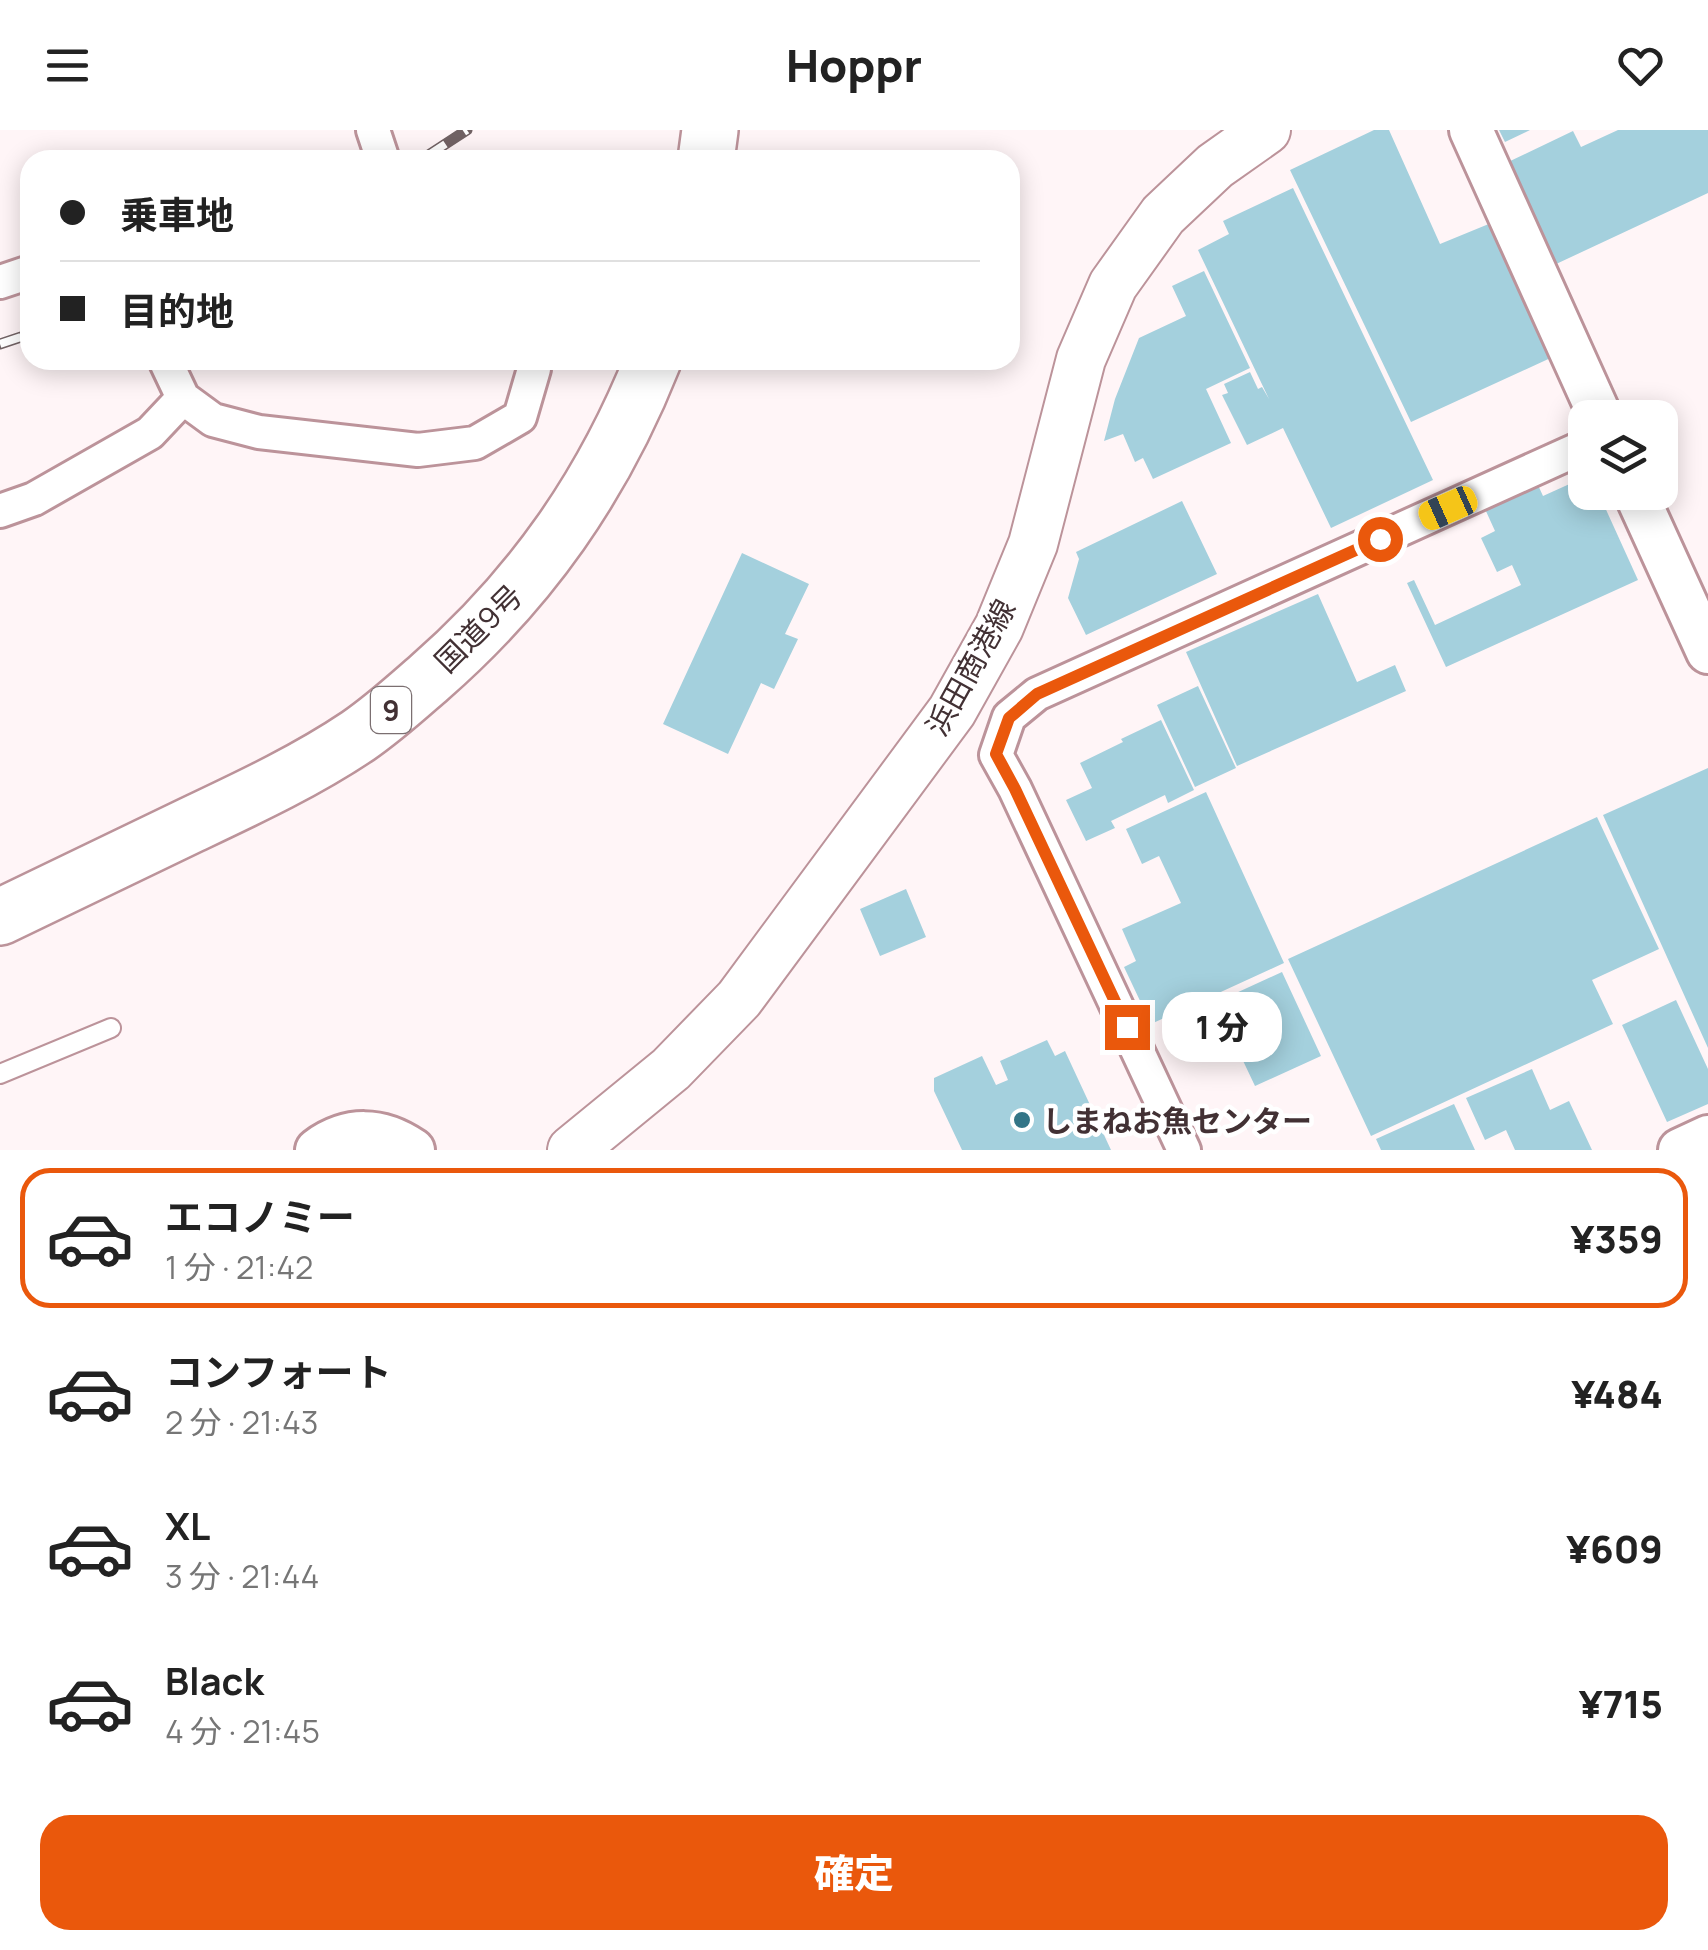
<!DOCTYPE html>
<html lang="ja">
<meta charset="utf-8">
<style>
body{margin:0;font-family:Manrope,"Noto Sans JP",sans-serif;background:#f6f6f6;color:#222;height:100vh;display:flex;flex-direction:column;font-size:38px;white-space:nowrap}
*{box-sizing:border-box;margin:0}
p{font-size:32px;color:#767676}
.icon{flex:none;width:55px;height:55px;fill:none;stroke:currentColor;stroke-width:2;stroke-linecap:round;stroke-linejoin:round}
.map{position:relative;height:1020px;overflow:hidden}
.side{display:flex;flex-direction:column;background:#fff;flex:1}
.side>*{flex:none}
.banner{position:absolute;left:20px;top:20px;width:1000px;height:220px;border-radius:30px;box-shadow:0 5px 25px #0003;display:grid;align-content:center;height:220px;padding:0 40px;background:#fff}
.fabs{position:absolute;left:1568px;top:270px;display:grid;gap:20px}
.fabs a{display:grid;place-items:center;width:110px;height:110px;border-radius:20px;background:#fff;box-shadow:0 5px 25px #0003;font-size:50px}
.end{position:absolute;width:45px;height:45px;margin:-22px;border:12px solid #ea580c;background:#fff;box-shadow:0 0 0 5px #fff}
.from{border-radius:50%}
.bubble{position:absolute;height:70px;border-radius:30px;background:#fff;box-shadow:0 5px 25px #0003;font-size:32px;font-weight:800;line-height:70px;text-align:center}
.car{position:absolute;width:30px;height:60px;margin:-30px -15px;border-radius:12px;box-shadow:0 0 8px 2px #0007;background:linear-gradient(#f5c518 24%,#345 0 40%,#f5c518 0 76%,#345 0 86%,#f5c518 0)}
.banner b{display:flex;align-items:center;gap:35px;height:95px;font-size:38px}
.banner b+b{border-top:2px solid #e0e0e0}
.banner i{width:25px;height:25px;background:#222}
ul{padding:18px 0 0;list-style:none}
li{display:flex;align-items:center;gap:30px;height:140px;margin:0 20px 15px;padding:0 20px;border:5px solid transparent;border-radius:30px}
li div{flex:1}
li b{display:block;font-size:38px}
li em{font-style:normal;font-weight:800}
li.current{border-color:#ea580c}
li>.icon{width:90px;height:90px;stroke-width:1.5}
.action{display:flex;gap:20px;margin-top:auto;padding:20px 40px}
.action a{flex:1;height:115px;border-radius:30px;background:#ea580c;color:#fff;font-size:40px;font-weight:800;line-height:115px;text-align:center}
header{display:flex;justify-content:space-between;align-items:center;height:130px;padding:0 40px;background:#fff;font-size:45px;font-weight:800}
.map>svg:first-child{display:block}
</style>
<header><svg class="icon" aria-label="menu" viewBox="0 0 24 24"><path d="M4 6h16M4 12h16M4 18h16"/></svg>Hoppr<svg class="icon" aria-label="heart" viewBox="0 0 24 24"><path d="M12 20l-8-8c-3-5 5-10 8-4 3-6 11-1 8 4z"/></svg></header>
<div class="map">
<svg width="1708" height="1020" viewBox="0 0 1708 1020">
<rect width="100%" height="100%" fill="#fff5f7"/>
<path fill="#a4d0dd" d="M1374,0H1389L1440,114L1496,91L1557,225L1411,292L1290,40Z
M1499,0H1530L1505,12Z
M1618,0H1708V63L1554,135L1506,33L1573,1L1581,17Z
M1293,58L1433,350L1331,398L1283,298L1247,315L1222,265L1228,263L1224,254L1250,242L1258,259L1262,257L1269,269L1198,120L1229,104L1223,91Z
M1204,141L1250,238L1206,259L1231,313L1153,349L1143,328L1135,332L1123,304L1104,311L1115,269L1139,208L1186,186L1172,156Z
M1585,347V362H1598L1638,450L1446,537L1407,453L1414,450L1435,495L1521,455L1512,435L1497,442L1481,408L1495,401L1485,379L1538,355L1543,366Z
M1182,371L1217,444L1086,505L1068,468L1079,429L1076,422Z
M742,423L809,454L785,504L798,509L774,559L761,553L728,624L663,594Z
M1318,464L1357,552L1395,535L1406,561L1237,636L1186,522Z
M1198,556L1236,638L1195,657L1157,575Z
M1161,590L1194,660L1168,673L1165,665L1111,691L1115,698L1086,711L1066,670L1092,658L1080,633L1123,612L1121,609Z
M1708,638V918L1603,685Z
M1206,662L1284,833L1151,894L1124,837L1136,831L1122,799L1181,773L1159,726L1142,734L1126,699Z
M1597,687L1659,819L1592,850L1613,894L1371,1006L1288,829Z
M906,759L926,807L880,826L860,779Z
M1282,842L1321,926L1255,956L1227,897L1221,899L1210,875Z
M1676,870L1708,939V974L1667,992L1622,895Z
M1047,910L1055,926L1065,921L1111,1020H962L934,961V948L982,926L996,955L1008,950L1000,931Z
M1532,939L1550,980L1569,971L1592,1020H1515L1506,1000L1485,1010L1466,968Z
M1454,974L1475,1020H1381L1376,1009Z"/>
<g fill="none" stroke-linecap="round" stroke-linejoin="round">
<defs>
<path id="service" d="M0,944L111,898"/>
<path id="minor" d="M373,0L383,30
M0,152L30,142
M165,230L183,268L213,290L259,302L418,320L475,313L520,287L534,239L533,230
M0,381L34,369L150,303L183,268
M1184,1020L1015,659L996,625L1009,587L1037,564L1585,316"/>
<path id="tertiary" d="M1471,0L1601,288
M1635,362L1708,522
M317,1020C348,997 381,998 413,1020
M1680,1020L1708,1007"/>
<path id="secondary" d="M572,1020L671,939L739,869L952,581L999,497L1033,414L1081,229L1113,155L1163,85L1215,36L1266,0"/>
<path id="trunk" d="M706,30L710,0
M0,787C64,756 127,726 191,695C248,668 306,641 358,606C383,589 406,568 429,548C531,459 603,356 653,230"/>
</defs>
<use href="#service" stroke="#bc939a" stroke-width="22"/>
<use href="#minor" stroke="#bc939a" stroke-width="38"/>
<use href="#tertiary" stroke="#bc939a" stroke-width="48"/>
<use href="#secondary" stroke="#bc939a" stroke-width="52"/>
<use href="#trunk" stroke="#bc939a" stroke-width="60"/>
<use href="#service" stroke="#fff" stroke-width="18"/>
<use href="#minor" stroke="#fff" stroke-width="32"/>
<use href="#tertiary" stroke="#fff" stroke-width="42"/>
<use href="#secondary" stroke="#fff" stroke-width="48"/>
<use href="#trunk" stroke="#fff" stroke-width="55"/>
<defs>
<path id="rail" d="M427,26L467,0
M0,214L30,204"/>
</defs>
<use href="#rail" stroke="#716264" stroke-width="11"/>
<use href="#rail" stroke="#fff" stroke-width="8" stroke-dasharray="22" stroke-linecap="butt"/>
</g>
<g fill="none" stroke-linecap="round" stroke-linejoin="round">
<path stroke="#ea580c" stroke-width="12" d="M1127,897L1015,659L996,624L1009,588L1037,564L1380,409"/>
</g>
<circle fill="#337587" stroke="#fff" stroke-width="4" cx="1022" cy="990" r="10"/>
<g text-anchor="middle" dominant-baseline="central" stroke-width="9" stroke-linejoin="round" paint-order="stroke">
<rect fill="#fff" stroke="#7b6f71" stroke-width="2.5" x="371" y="557" width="40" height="46" rx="8"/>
<g font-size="28" font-weight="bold" fill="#423134">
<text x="391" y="580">9</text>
</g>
<g font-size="30" fill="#423134" stroke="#fff">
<text transform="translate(478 498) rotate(-45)">国道9号</text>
<text transform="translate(970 537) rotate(-61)">浜田商港線</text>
</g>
<g font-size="30" font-weight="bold" fill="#423134" stroke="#fff" text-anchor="start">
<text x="1042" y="990">しまねお魚センター</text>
</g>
</g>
</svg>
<div class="fabs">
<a><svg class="icon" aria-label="layers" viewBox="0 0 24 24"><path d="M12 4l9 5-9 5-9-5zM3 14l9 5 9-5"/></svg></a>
</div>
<i class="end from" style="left:1380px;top:409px"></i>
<i class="end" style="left:1127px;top:897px"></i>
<div class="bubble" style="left:1162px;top:862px;width:120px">1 分</div>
<i class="car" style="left:1448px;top:378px;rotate:246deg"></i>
<div class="banner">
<b><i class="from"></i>乗車地</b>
<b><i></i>目的地</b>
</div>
</div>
<section class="side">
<ul>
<li class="current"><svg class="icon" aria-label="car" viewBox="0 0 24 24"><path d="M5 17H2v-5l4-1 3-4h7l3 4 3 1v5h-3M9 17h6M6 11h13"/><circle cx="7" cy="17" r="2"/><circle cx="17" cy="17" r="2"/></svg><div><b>エコノミー</b><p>1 分 · 21:42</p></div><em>¥359</em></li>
<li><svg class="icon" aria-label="car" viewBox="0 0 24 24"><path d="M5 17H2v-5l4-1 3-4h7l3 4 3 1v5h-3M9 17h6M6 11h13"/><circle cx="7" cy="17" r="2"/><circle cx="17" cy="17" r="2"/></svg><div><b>コンフォート</b><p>2 分 · 21:43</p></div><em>¥484</em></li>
<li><svg class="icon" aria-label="car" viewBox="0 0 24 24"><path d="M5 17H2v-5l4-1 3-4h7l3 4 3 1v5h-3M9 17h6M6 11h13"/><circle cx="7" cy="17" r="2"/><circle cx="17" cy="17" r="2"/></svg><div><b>XL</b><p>3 分 · 21:44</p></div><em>¥609</em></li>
<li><svg class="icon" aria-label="car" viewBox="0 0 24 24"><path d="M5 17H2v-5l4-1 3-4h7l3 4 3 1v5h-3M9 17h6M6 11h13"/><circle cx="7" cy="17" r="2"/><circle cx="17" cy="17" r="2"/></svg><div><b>Black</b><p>4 分 · 21:45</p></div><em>¥715</em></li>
</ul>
<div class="action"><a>確定</a></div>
</section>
